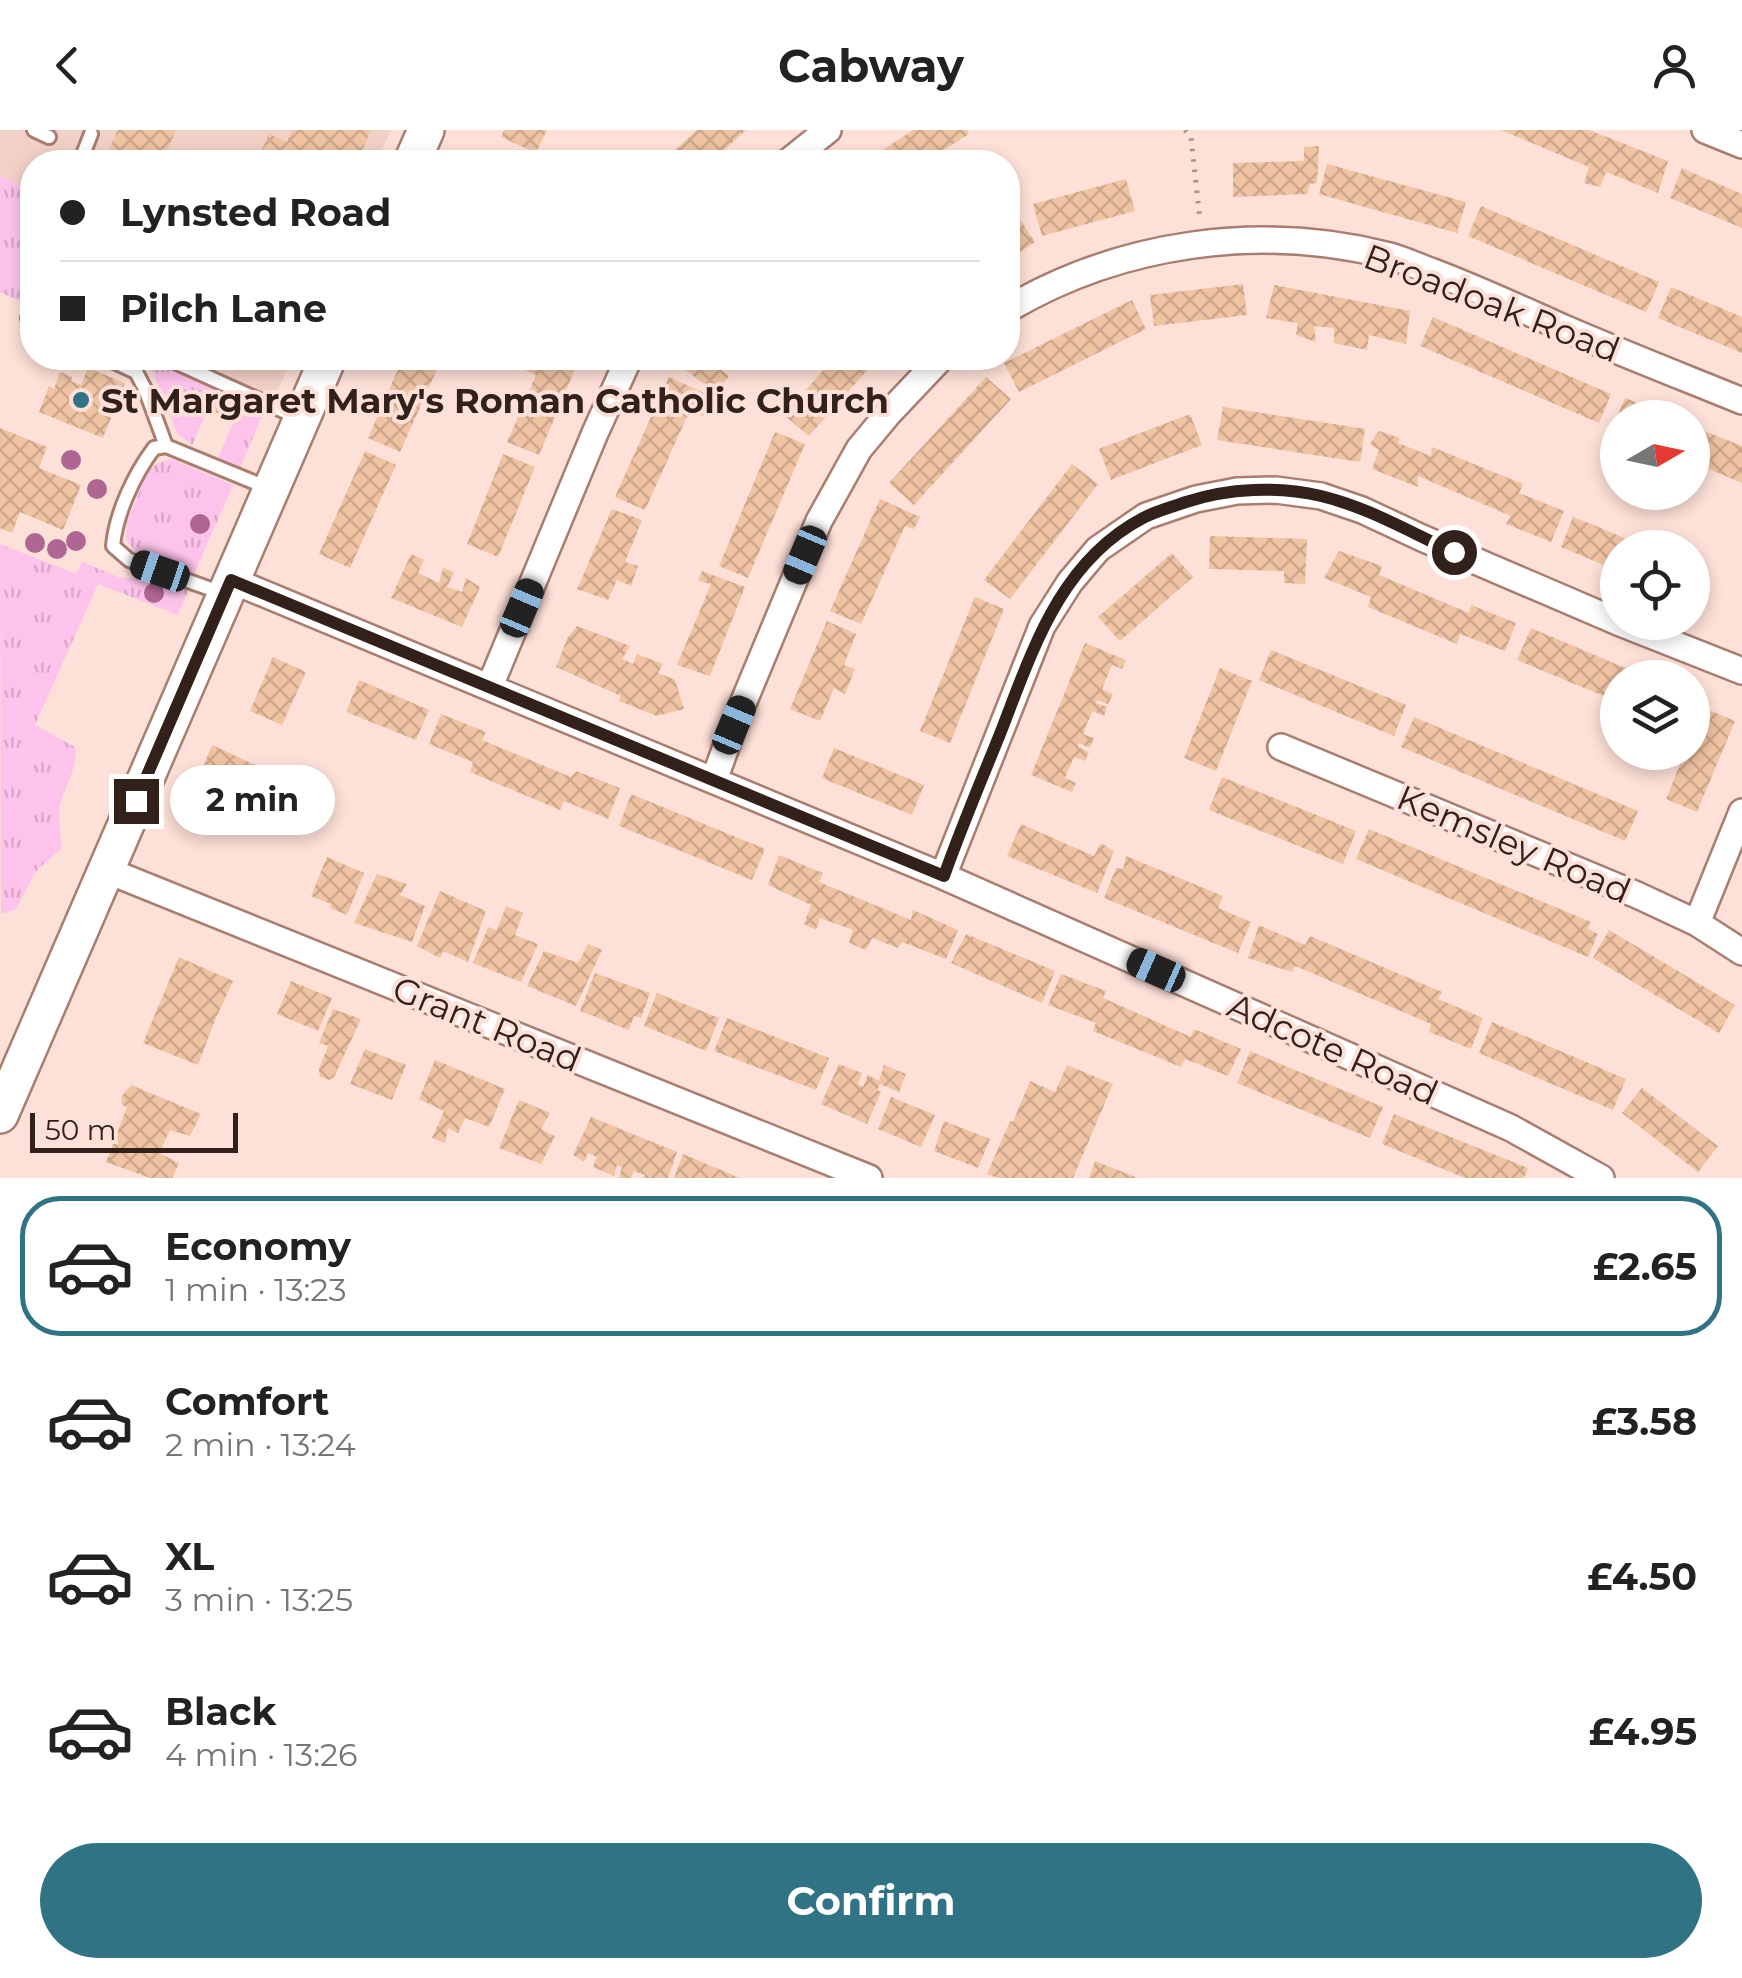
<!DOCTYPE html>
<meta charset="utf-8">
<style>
body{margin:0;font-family:Montserrat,sans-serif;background:#f2f2f2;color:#222;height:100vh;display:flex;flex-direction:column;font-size:38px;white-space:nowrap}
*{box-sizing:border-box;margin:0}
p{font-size:32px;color:#767676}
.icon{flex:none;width:55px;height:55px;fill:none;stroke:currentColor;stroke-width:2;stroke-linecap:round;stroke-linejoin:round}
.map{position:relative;height:1048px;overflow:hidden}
.details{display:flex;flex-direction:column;background:#fff;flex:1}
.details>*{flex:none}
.guide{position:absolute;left:20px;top:20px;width:1000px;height:220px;border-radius:40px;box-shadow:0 5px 15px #0003;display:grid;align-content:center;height:220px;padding:0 40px;background:#fff}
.needle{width:65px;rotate:81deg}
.fabs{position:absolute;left:1600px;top:270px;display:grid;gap:20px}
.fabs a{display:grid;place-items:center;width:110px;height:110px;border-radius:50%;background:#fff;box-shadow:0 5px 15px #0003;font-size:50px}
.scale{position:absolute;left:30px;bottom:25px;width:208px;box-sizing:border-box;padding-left:10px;border:5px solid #32201b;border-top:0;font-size:28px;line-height:35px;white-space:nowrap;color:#32201b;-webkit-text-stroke:8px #fde0d7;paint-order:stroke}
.end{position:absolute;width:45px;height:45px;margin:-22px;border:12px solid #32201b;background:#fff;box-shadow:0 0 0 5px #fff}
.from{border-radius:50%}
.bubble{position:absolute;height:70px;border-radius:35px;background:#fff;box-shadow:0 5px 15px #0003;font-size:32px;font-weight:700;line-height:70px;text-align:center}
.car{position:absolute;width:30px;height:60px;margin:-30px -15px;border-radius:12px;box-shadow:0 0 8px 2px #0007;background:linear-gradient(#222 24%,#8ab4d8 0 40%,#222 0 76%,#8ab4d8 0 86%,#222 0)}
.guide b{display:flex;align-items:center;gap:35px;height:95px;font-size:38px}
.guide b+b{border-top:2px solid #e0e0e0}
.guide i{width:25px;height:25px;background:#222}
ul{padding:18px 0 0;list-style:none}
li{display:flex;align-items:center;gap:30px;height:140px;margin:0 20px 15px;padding:0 20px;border:5px solid transparent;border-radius:40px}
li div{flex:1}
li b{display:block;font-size:38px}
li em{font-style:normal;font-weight:700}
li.active{border-color:#307384}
li>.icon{width:90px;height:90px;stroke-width:1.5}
.primary-button{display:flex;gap:20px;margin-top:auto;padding:20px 40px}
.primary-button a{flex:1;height:115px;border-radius:60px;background:#307384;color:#fff;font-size:40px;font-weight:700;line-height:115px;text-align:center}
header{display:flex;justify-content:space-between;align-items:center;height:130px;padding:0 40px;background:#fff;font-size:45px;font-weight:700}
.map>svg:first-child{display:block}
</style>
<header><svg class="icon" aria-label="back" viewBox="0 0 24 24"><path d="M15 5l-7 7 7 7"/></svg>Cabway<svg class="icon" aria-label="person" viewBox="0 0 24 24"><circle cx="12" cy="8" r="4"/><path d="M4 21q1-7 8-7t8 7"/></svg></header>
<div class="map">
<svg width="1742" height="1048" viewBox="0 0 1742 1048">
<defs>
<pattern id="grass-tufts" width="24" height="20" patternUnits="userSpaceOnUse" patternTransform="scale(2.5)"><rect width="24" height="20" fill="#fdc3ec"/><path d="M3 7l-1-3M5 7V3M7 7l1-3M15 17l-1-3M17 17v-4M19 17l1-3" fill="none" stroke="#d9a7ca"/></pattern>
<pattern id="building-cross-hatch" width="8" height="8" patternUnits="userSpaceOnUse" patternTransform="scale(2.5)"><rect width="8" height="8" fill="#f0c3a3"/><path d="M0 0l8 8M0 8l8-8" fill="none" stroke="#cea78c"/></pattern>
</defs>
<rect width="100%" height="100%" fill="#fde0d7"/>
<path fill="#f1d0c6" d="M0,0H391L377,32H32V177L0,162Z
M145,228H292L267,285Z"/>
<path fill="url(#grass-tufts)" d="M0,46L32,61V117L25,139L27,159L20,171L0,162Z
M147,228L216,261L192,315L177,303Z
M242,273L264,282L239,340L217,330Z
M171,329L233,355L194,444L138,423L128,413L126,407L127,392L148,341L158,333Z
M0,414L76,444L82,432L121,448H158L188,460L178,485L98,454L35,595L75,617C79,642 59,662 59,684C59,696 62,706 61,719L36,741L16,779L1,784Z"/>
<path fill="url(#building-cross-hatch)" d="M118,0H176L162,32H103Z
M292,0H371L357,32H256L269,4L287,12Z
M504,0H547L536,23L501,7Z
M697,0H746L711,32H675L670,25Z
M913,0H967L969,4L925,32H864Z
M1501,0H1589L1668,31L1658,63L1606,42L1600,57L1584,53L1589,37Z
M1319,16L1317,53L1310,54L1307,64L1233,67V33L1304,31V17Z
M1327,34L1466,72L1457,103L1319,64Z
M1682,38L1742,64V98L1670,68Z
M1126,49L1135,81L1042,106L1033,74Z
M1481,76L1659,152L1646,182L1468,106Z
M1015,82L1035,112L1008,130V87Z
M1243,154L1247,185L1154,196L1150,165Z
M1274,155L1410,181L1406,214L1369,205L1367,220L1334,213V198L1314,196L1316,212L1296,205L1298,193L1266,188Z
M1671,157L1742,187V223L1658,188Z
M1132,170L1146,199L1019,262L1004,233Z
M1433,187L1611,264L1599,293L1420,216Z
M403,228H442L400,322L368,308Z
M531,228H553L576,237L539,325L507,312L536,245L525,240Z
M679,228H721L715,235L729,246L716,263L675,232Z
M834,228H878L809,306L784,285Z
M88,238L125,253L103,308L39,282L49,256L54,259L60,242L72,247L71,251L81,255Z
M669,247L713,267L704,287L690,280L645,380L615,367Z
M986,247L1011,269L914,375L889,353Z
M218,265L240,276L233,291L211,280Z
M1625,268L1648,277L1672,288H1618V301L1612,299Z
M1223,277L1365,299L1360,332L1217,310Z
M1190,284L1202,315L1111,350L1099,319Z
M1692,296L1742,316V353L1692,332Z
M0,298L47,317L39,338L81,355L63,400L20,382L12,403L0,398Z
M1379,301L1400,308L1398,313L1431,326L1432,317L1523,354L1519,363L1564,381L1551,412L1506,394L1511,386L1418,346V357L1372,339L1379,320L1370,314Z
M775,302L805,314L748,448L719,436Z
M365,321L396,335L350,438L319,424Z
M503,324L535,337L498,427L467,414Z
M1072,334L1098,354L1010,469L984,450Z
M880,369L920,387L914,399L905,396L861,494L830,481Z
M612,379L642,390L625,432L638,436L631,456L617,450L608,470L577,459Z
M1573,387L1596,396L1647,418H1618V441L1561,417Z
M1210,406L1307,409L1305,454L1284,453V441L1209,439Z
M1339,421L1382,436L1379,445L1469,483L1471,475L1516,493L1505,521L1460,504L1457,514L1368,477L1371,467L1324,448Z
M1172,423L1193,447L1120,511L1098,487Z
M411,424L424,430L418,443L439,453L443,438L454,442L447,457L462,462L466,448L480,457L462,497L391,468Z
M1692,437L1710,445L1698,475L1692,473Z
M702,441L745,457L710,546L677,535L711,454L698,451Z
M975,467L1004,479L950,613L920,601Z
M827,491L856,504L844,535L855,539L845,564L834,558L820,591L790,579Z
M577,496L630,516L622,529L633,534L637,524L663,534L658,543L675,550L684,579L657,586L619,571L621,566L556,537L568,507Z
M1531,498L1597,526L1649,548H1618V572L1606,567L1517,530Z
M1085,513L1126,530L1122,539L1112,535L1102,559L1113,564L1108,574L1097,570L1096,573L1107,577L1104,586L1093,581L1088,591L1083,604L1094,608L1090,618L1079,613L1078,617L1089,622L1085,631L1074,627L1070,636L1065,648L1076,653L1072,662L1031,645Z
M1271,520L1406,575L1394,606L1259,550Z
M273,527L306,542L282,595L250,581Z
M1220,538L1252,551L1216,641L1184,628Z
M359,550L429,580L416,610L346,582Z
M1704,578L1735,591L1697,682L1666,669L1685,622H1692V605Z
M441,584L486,602L482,610L571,647L576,641L620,658L608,689L564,671L560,680L470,642L473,632L429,614Z
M1414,587L1638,681L1625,711L1401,617Z
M212,615L262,638L248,671L236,666L230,680L192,663Z
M834,618L924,655L912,685L822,648Z
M1222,647L1356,701L1343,734L1209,680Z
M631,664L765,719L752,750L619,696Z
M1021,694L1094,726L1101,713L1114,721L1097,763L1007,726Z
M1369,699L1591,792L1588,799L1598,804L1588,827L1356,729Z
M779,725L823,743L819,752L911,790L913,780L958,800L946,829L902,812L898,818L872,808L866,820L849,813L853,800L820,788L816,800L804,794L811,775L768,755Z
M1126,726L1223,766L1218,778L1251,792L1238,823L1104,768L1116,738L1123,739Z
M327,727L364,743L347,785L330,778L331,774L311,766Z
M377,744L407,754L400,765L425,776L412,812L354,793Z
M440,761L486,781L468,832L443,821L440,828L417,816Z
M506,776L523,783L515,805L538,814L521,852L473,833L488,797L497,800Z
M1259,795L1305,815L1310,806L1442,862L1438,869L1483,888L1471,919L1429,902L1431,894L1295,836L1292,842L1248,828Z
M1609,800L1735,875L1719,903L1593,828Z
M966,804L1055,841L1042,873L951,833Z
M588,814L602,820L576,876L527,856L544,821L578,833Z
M179,827L233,851L215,890L198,935L143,913Z
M595,843L650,863L641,888L634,886L629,900L580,881Z
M1061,844L1106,861L1103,868L1191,907L1194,899L1241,919L1228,946L1185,929L1181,937L1093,901L1096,893L1048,875Z
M291,851L332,868L318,901L277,884Z
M657,863L719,888L706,921L644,896Z
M333,879L361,889L334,947L329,950L320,947L319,939L328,916L319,913Z
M727,888L829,928L816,960L714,921Z
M1492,892L1626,949L1613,980L1479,923Z
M365,919L406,935L392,970L350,954Z
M1250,921L1383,977L1370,1008L1237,953Z
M435,930L505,959L489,997L465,988L458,1003L448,998L445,1013L432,1008L444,981L419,969Z
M839,934L862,943L858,954L863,957L868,945L879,951L884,935L906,944L899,962L880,954L877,960L881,962L867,994L821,974Z
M1067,935L1113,954L1073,1048H998L987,1044L1010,991L1013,992L1030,951L1055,962Z
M131,955L201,984L190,1006L170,1000L159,1023L179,1033L172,1048H150L106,1032L127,977L122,975L121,967Z
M1642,958L1718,1016L1698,1042L1622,983Z
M891,967L935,985L921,1017L878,999Z
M519,970L550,983L541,999L555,1006L541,1034L499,1018Z
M1394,984L1528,1038L1524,1048H1465L1382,1014Z
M591,987L677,1022L668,1048H643L645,1045L634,1041L631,1048H619L622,1037L617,1035L614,1046L593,1037L597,1027L588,1023L584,1032L573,1025Z
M944,991L990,1009L978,1038L934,1021Z
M683,1024L740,1048H674Z
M1095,1031L1138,1048H1089Z"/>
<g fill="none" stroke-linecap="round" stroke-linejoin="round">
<defs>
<path id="lane" d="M34,0L49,7
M80,32L91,4
M32,131L30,150L32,157
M28,188L32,190
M106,228L136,242L145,259L166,316
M166,228L299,288
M222,463L129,430L113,416C116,383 134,345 154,318L166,316L268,358"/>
<path id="street" d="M1705,0L1742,15
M788,32L828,0
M1008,179C1122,112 1261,93 1390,126C1404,130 1419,137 1433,142C1478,159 1521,179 1566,199C1624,224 1683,247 1742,271
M231,450L943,746L1511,998L1601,1048
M1618,492L1742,541
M490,556L595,303L629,228
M1281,617L1637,765L1697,793L1742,822
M714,650L734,595L819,391L859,319L888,284L941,228
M106,740L869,1048
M943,746L1042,496L1070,452L1098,419L1146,386L1196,369L1237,361L1276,360L1321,366L1362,380L1422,408L1618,492
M1697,793L1742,682"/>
<path id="secondary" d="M412,32L426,0
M0,985L328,228"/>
</defs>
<use href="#lane" stroke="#a97d70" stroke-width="18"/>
<use href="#street" stroke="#a97d70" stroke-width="30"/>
<use href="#secondary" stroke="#a97d70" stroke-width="40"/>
<path stroke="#aa928a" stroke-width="5" stroke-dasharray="2.5 8" stroke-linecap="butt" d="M1185,0L1191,7L1200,90"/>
<use href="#lane" stroke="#fff" stroke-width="12"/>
<use href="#street" stroke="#fff" stroke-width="25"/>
<use href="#secondary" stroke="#fff" stroke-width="35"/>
</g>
<g fill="#ae6693">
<circle cx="183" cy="272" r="10"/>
<circle cx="71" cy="330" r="10"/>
<circle cx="97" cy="359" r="10"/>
<circle cx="200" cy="394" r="10"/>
<circle cx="76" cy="411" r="10"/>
<circle cx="35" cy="413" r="10"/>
<circle cx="57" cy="419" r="10"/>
<circle cx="154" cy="463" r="10"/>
</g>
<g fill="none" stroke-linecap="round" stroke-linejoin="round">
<path stroke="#32201b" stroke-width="12" d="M136,671L231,450L944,746C961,698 981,651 1000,604C1032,522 1059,432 1143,388C1156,381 1172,377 1186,372C1229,358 1277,356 1321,366C1368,377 1411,403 1454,422"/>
</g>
<circle fill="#307384" stroke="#fde0d7" stroke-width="4" cx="81" cy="270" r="10"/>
<g text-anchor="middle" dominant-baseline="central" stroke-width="8" stroke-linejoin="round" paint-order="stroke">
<g font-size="35" fill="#32201b" stroke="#fde0d7">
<text transform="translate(1492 173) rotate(21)">Broadoak Road</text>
<text transform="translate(1514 714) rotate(23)">Kemsley Road</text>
<text transform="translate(487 894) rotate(22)">Grant Road</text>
<text transform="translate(1333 919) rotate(24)">Adcote Road</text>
</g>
<g font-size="35" font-weight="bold" fill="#32201b" stroke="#fde0d7" text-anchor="start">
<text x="101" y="270">St Margaret Mary's Roman Catholic Church</text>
</g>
</g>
</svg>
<div class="fabs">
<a><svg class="needle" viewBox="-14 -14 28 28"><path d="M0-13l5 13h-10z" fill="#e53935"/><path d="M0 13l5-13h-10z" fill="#767676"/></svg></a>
<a><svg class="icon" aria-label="locate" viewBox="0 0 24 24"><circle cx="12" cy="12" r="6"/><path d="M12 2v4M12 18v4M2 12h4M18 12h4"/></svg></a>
<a><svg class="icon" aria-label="layers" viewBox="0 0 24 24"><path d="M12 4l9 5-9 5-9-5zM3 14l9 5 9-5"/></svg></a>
</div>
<div class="scale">50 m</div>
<i class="end from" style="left:1454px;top:422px"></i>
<i class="end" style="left:136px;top:671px"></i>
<div class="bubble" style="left:170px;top:635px;width:165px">2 min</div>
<i class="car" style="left:805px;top:425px;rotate:203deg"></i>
<i class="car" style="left:160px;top:441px;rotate:289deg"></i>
<i class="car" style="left:522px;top:478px;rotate:23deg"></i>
<i class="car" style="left:734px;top:595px;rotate:23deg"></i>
<i class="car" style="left:1156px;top:840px;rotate:294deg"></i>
<div class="guide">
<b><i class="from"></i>Lynsted Road</b>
<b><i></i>Pilch Lane</b>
</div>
</div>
<section class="details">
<ul>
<li class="active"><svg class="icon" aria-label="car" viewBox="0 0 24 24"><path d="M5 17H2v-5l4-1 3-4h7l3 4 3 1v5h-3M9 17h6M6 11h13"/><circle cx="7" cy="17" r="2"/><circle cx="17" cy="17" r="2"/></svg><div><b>Economy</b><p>1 min · 13:23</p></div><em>£2.65</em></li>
<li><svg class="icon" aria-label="car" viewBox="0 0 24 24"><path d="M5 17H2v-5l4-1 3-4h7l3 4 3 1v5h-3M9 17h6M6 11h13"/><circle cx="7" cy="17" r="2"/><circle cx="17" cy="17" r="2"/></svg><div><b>Comfort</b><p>2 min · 13:24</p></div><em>£3.58</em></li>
<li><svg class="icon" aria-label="car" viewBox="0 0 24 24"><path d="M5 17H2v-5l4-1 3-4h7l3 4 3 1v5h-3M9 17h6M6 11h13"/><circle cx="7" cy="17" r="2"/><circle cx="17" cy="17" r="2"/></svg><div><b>XL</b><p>3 min · 13:25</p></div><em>£4.50</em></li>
<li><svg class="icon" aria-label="car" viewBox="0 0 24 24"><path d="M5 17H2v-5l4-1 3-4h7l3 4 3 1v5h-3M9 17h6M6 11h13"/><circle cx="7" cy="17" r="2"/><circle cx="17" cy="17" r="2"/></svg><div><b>Black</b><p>4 min · 13:26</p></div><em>£4.95</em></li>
</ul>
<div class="primary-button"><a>Confirm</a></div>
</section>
